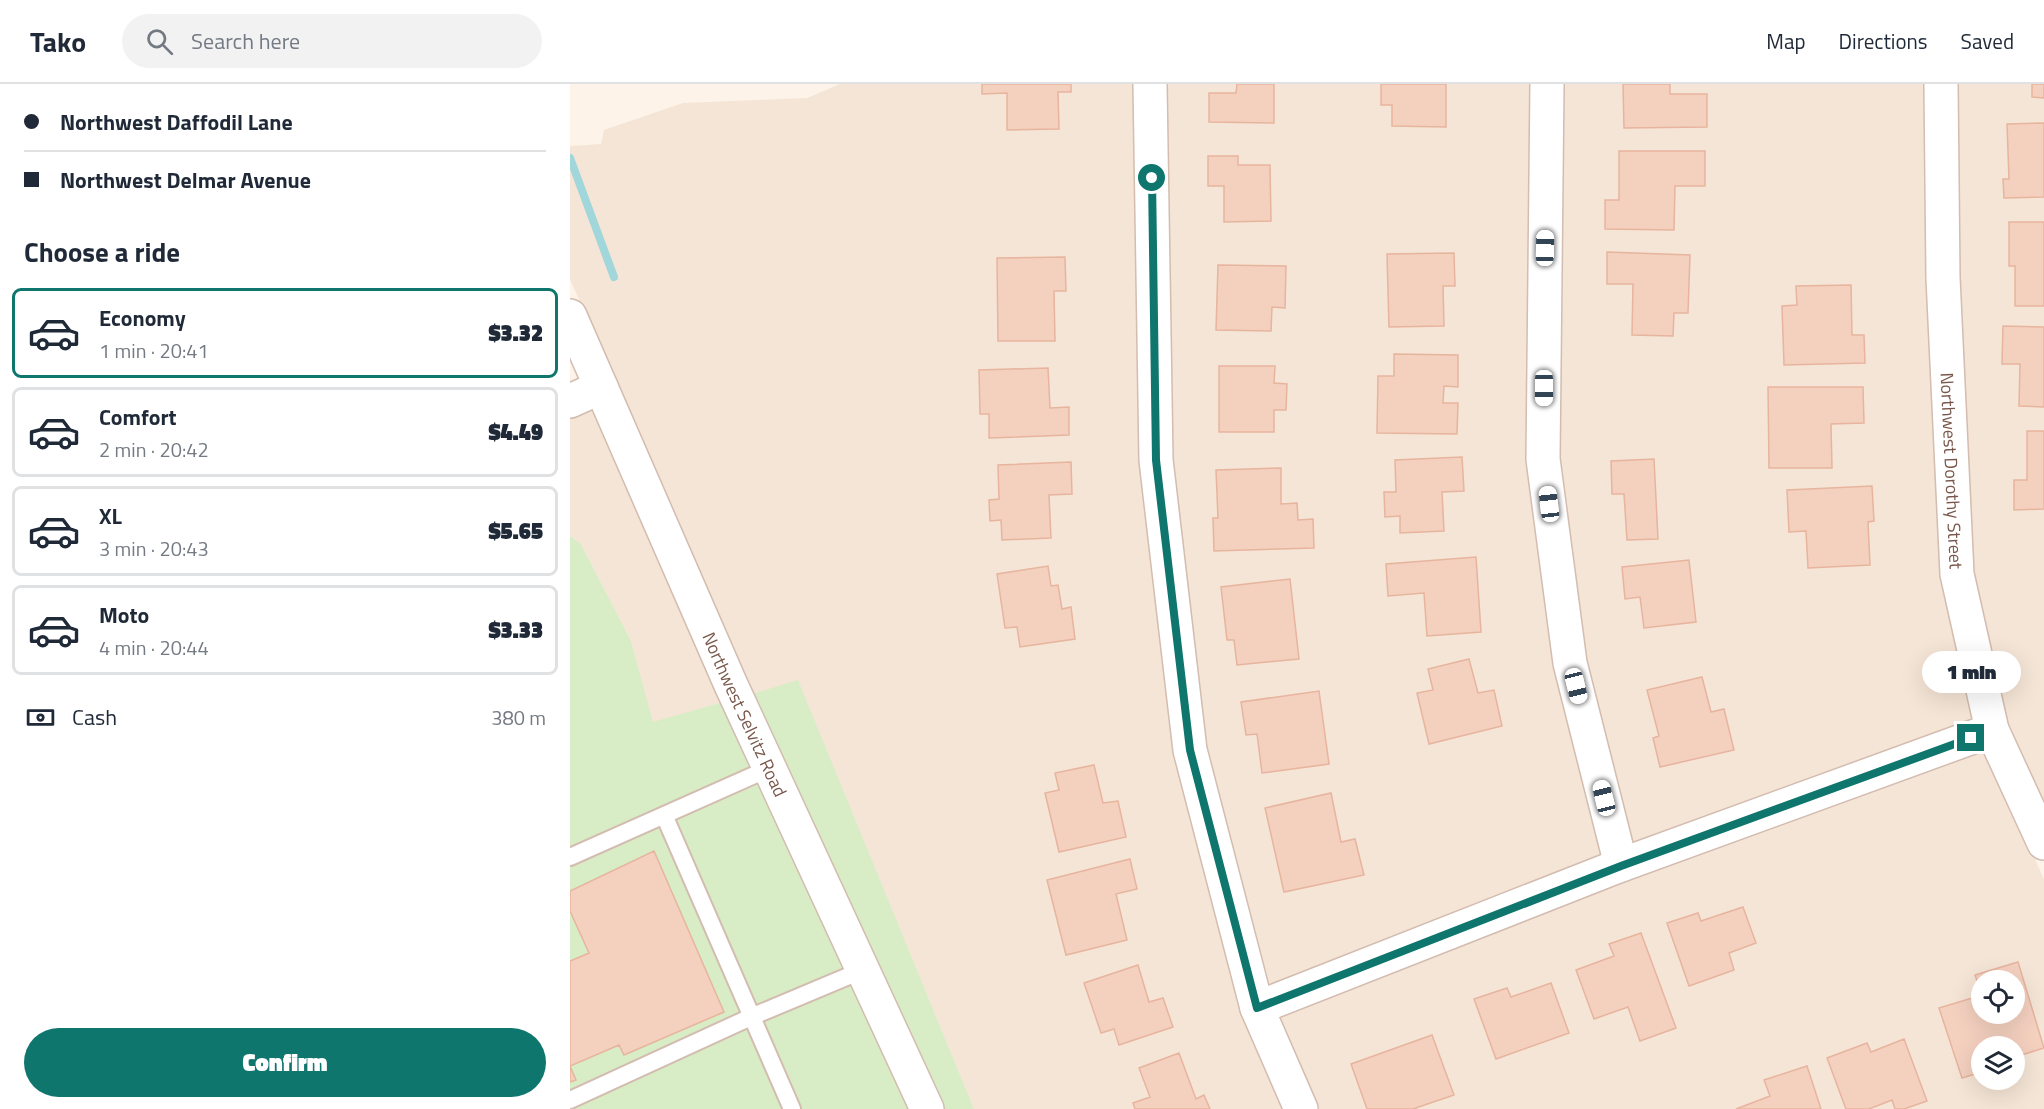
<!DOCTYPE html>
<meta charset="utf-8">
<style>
body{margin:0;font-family:"Titillium Web",sans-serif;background:#f2f2f3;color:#1f2937;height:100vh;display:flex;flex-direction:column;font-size:22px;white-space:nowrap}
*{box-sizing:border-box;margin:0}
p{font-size:20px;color:#747a83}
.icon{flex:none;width:33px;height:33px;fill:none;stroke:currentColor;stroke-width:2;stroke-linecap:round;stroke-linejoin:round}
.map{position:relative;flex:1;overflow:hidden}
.drawer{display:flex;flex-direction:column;background:#fff;width:570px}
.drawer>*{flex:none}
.hud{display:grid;align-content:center;height:132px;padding:0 24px;background:#fff}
.tools{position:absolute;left:1401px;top:886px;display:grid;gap:12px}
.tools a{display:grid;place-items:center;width:54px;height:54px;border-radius:50%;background:#fff;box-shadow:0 6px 24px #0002;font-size:30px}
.end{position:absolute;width:27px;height:27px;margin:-14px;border:8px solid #0f766e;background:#fff;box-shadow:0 0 0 3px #fff}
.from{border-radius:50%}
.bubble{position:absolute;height:42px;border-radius:21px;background:#fff;box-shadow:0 6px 24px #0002;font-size:20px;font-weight:800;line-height:42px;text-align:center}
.car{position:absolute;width:18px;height:36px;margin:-18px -9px;border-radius:8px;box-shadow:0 0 4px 2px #0007;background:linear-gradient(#fff 24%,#345 0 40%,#fff 0 76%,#345 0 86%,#fff 0)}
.hud b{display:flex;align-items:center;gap:21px;height:57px;font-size:22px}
.hud b+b{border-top:2px solid #e0e1e3}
.hud i{width:15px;height:15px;background:#1f2937}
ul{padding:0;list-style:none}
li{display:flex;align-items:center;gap:18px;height:90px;margin:0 12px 9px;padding:0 12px;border:3px solid #e0e1e3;border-radius:9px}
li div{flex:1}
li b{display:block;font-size:22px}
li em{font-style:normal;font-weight:800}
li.on{border-color:#0f766e}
li>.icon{width:54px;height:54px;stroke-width:1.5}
h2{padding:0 24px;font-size:27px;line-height:72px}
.pay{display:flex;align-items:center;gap:15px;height:66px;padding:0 24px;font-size:22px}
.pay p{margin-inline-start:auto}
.primary-button{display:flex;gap:12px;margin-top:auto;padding:12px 24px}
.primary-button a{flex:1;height:69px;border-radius:36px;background:#0f766e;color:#fff;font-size:24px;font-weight:800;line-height:69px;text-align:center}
header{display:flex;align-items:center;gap:36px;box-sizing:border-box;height:84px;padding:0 30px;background:#fff;border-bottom:2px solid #e0e1e3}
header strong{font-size:28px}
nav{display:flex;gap:33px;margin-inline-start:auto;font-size:21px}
.search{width:420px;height:54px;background:#f2f2f3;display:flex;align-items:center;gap:15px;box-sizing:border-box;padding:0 21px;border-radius:33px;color:#747a83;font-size:22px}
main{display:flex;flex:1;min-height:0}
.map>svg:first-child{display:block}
</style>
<header>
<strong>Tako</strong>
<div class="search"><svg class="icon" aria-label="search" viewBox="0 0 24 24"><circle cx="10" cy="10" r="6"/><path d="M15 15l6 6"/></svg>Search here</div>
<nav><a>Map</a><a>Directions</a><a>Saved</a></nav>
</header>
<main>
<section class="drawer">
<div class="hud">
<b><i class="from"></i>Northwest Daffodil Lane</b>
<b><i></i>Northwest Delmar Avenue</b>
</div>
<h2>Choose a ride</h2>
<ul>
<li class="on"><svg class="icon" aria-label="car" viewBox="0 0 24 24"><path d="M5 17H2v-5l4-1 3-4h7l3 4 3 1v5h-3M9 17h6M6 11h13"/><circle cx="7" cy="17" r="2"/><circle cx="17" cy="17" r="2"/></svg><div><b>Economy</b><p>1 min · 20:41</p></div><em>$3.32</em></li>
<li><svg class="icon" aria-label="car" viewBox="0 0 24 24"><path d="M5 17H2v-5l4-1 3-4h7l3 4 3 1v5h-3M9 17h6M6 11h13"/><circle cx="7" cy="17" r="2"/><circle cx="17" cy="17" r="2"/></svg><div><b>Comfort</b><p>2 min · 20:42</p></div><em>$4.49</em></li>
<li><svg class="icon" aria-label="car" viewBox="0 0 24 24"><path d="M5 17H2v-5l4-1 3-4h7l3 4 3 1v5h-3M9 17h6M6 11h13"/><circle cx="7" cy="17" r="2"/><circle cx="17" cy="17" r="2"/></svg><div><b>XL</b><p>3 min · 20:43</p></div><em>$5.65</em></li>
<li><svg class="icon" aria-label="car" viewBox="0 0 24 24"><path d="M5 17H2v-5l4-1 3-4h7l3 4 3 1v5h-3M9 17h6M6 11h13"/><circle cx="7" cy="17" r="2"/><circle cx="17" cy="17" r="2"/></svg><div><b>Moto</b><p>4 min · 20:44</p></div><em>$3.33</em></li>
</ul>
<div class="pay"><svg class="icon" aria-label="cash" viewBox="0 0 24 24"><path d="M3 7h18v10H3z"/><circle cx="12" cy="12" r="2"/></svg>Cash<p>380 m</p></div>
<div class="primary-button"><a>Confirm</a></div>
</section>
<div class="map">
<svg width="1474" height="1025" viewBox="0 0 1474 1025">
<rect width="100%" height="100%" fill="#fdf3e8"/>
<path fill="#f5e5d6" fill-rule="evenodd" d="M270,0H566L572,377L715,1025H404L228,597L182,610L0,195V62L31,60L34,46L113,19L237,14Z
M595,0H962L959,377L1034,771L696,902L634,662L601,375Z
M991,0H1356L1405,635L1061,760L1014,576L988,373Z
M1385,0H1474V723L1436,640L1401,487L1388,193Z
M24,324L153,618L83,639L61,557L11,460L0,452V335Z
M1415,666L1474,795V1025H748L707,933L1056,797ZM1412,897H1444V930H1412ZM1412,963H1444V996H1412Z"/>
<path fill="#d8ecc5" d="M0,452L11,460L61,557L83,638L153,618L340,1025H0Z
M228,596L404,1025H373L182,610Z"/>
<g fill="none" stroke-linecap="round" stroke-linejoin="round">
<path stroke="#a1d6da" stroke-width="8" d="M0,74L44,193"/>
</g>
<path fill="#f4d0bf" stroke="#e7b49e" stroke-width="1.5" d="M412,0H501V8H488L489,45L437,46V9L412,10Z
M667,0H704V39L639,38V9H666Z
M811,0H876V43L822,42V21H811Z
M1053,0H1100V10H1137V43L1054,44Z
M1462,0H1474V14L1462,13Z
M1474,39V113L1434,114L1433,95H1439L1437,40Z
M1049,67H1135V102H1105L1104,146L1035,145V116H1049Z
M638,72H668V81H700L701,137L654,138V102H638Z
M1439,138H1474V222H1445V182H1439Z
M1037,168L1120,171L1118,229H1104L1103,252L1062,251L1063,200H1037Z
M884,169L885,202H873L874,242L819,243L817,170Z
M495,173L496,207H484L485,257H428L427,174Z
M648,181L716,182L715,224L702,223L701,247L646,246Z
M1281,201L1282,251H1294L1295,279L1214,281L1212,222L1227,221L1226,202Z
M1433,242L1474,243V323L1449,322L1450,280H1432Z
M824,270L888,271V303L874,302L873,319H888L887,350L807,349L808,292H824Z
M649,282H705L704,299L717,300L716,326H704V348H649Z
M478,284L480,324L499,323V351L419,354V330H410L409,286Z
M1198,303H1293L1294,339L1261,340L1262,384H1199Z
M1457,347H1474V425L1444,426V396H1457Z
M892,373L894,407L872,408L874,447L830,449V432L815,433L814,408H826L825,376Z
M1084,375L1088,455L1057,456L1054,410H1042L1041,377Z
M501,378L502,410L479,411L481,454L432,456L431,436L420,437L419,416L429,415L428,381Z
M711,384V420L727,419L728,436L743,435L744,464L644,467L643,434H648L646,386Z
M1302,402L1304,437L1298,438L1300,481L1238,484L1236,447L1219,448L1217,406Z
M906,473L911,548L857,552L854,509L818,512L816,480Z
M1119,476L1126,538L1074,544L1070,513L1055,515L1052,483Z
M478,482L481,502L488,501L492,525L501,523L505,555L450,563L447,543L435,544L427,490Z
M720,495L729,575L667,581L664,556H657L651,503Z
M899,575L908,609L924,606L932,642L859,660L847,609L863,606L858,585Z
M1132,593L1141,628L1154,625L1164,666L1090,683L1083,654L1089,652L1077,606Z
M749,607L759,680L692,689L687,650L676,651L671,618Z
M524,681L533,719L548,717L556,753L489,768L475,709L489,706L485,689Z
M761,709L771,758L785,755L794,791L714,808L695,724Z
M84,767L154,928L54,971L49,961L0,982L6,996L0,998V877L19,869L0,827V807Z
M560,775L567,805L546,810L557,856L496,871L477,796Z
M1173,823L1186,859L1159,869L1164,886L1119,902L1097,839L1128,829L1131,837Z
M1071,849L1106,944L1070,957L1058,923L1024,935L1006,886L1044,872L1039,860Z
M1448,878L1474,964L1445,973L1444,963L1442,962L1412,963V988L1392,994L1369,924L1412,911V930H1444V897H1412V911L1405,891Z
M568,881L579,918L593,914L603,943L549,961L544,945L531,949L514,899Z
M981,899L999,949L926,975L904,915L937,904L941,913Z
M862,951L884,1011L843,1025H797L781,980Z
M1334,955L1357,1017L1334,1025H1325L1322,1016L1299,1025H1276L1257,974L1297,959L1301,968Z
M609,969L626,1015L634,1011L640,1025H565L563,1019L580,1013L569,984Z
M1237,982L1251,1025H1166L1200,1012L1194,996Z"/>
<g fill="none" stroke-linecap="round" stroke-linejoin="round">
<defs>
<path id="service" d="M94,731L222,1025
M0,773L200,684
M0,1016L181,933L293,886"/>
<g id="minor">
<path d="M580,0L586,376L620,666L687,924L731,1025"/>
<path d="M977,0L973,375L1000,579L1051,781"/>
<path id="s1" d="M1371,0L1373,194L1387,490L1422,646L1474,759"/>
<path d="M0,317L31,303"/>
<path d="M687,924L1051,781L1422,646"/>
</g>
<g id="tertiary">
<path id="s2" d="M0,232L161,601L357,1025"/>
</g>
</defs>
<use href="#service" stroke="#d3bcb0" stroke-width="20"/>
<use href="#minor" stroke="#d3bcb0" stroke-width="36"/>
<use href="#tertiary" stroke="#d3bcb0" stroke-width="36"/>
<use href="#service" stroke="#fff" stroke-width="16"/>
<use href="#minor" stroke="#fff" stroke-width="33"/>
<use href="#tertiary" stroke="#fff" stroke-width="33"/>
</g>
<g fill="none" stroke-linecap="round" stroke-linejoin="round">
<path stroke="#0f766e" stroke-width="8" d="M582,94L586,376L620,666L687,924L1051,782L1401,654"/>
</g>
<g text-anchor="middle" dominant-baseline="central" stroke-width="5" stroke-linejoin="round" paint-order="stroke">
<g font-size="18" fill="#79574a" stroke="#fff8ef">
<text stroke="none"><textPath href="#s1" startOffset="387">Northwest Dorothy Street</textPath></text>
<text stroke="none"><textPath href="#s2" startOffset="435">Northwest Selvitz Road</textPath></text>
</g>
</g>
</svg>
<div class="tools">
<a><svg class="icon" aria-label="locate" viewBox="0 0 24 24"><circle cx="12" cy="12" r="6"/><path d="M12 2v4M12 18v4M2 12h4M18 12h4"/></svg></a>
<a><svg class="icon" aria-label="layers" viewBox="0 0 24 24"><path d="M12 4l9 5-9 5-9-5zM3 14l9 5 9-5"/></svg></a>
</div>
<i class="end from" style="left:582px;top:94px"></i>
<i class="end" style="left:1401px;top:654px"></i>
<div class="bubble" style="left:1352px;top:567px;width:99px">1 min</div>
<i class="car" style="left:975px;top:164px;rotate:1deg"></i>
<i class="car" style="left:974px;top:304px;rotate:180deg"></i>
<i class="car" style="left:979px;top:420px;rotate:353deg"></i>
<i class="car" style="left:1006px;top:602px;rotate:166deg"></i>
<i class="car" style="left:1034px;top:714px;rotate:346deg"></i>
</div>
</main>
